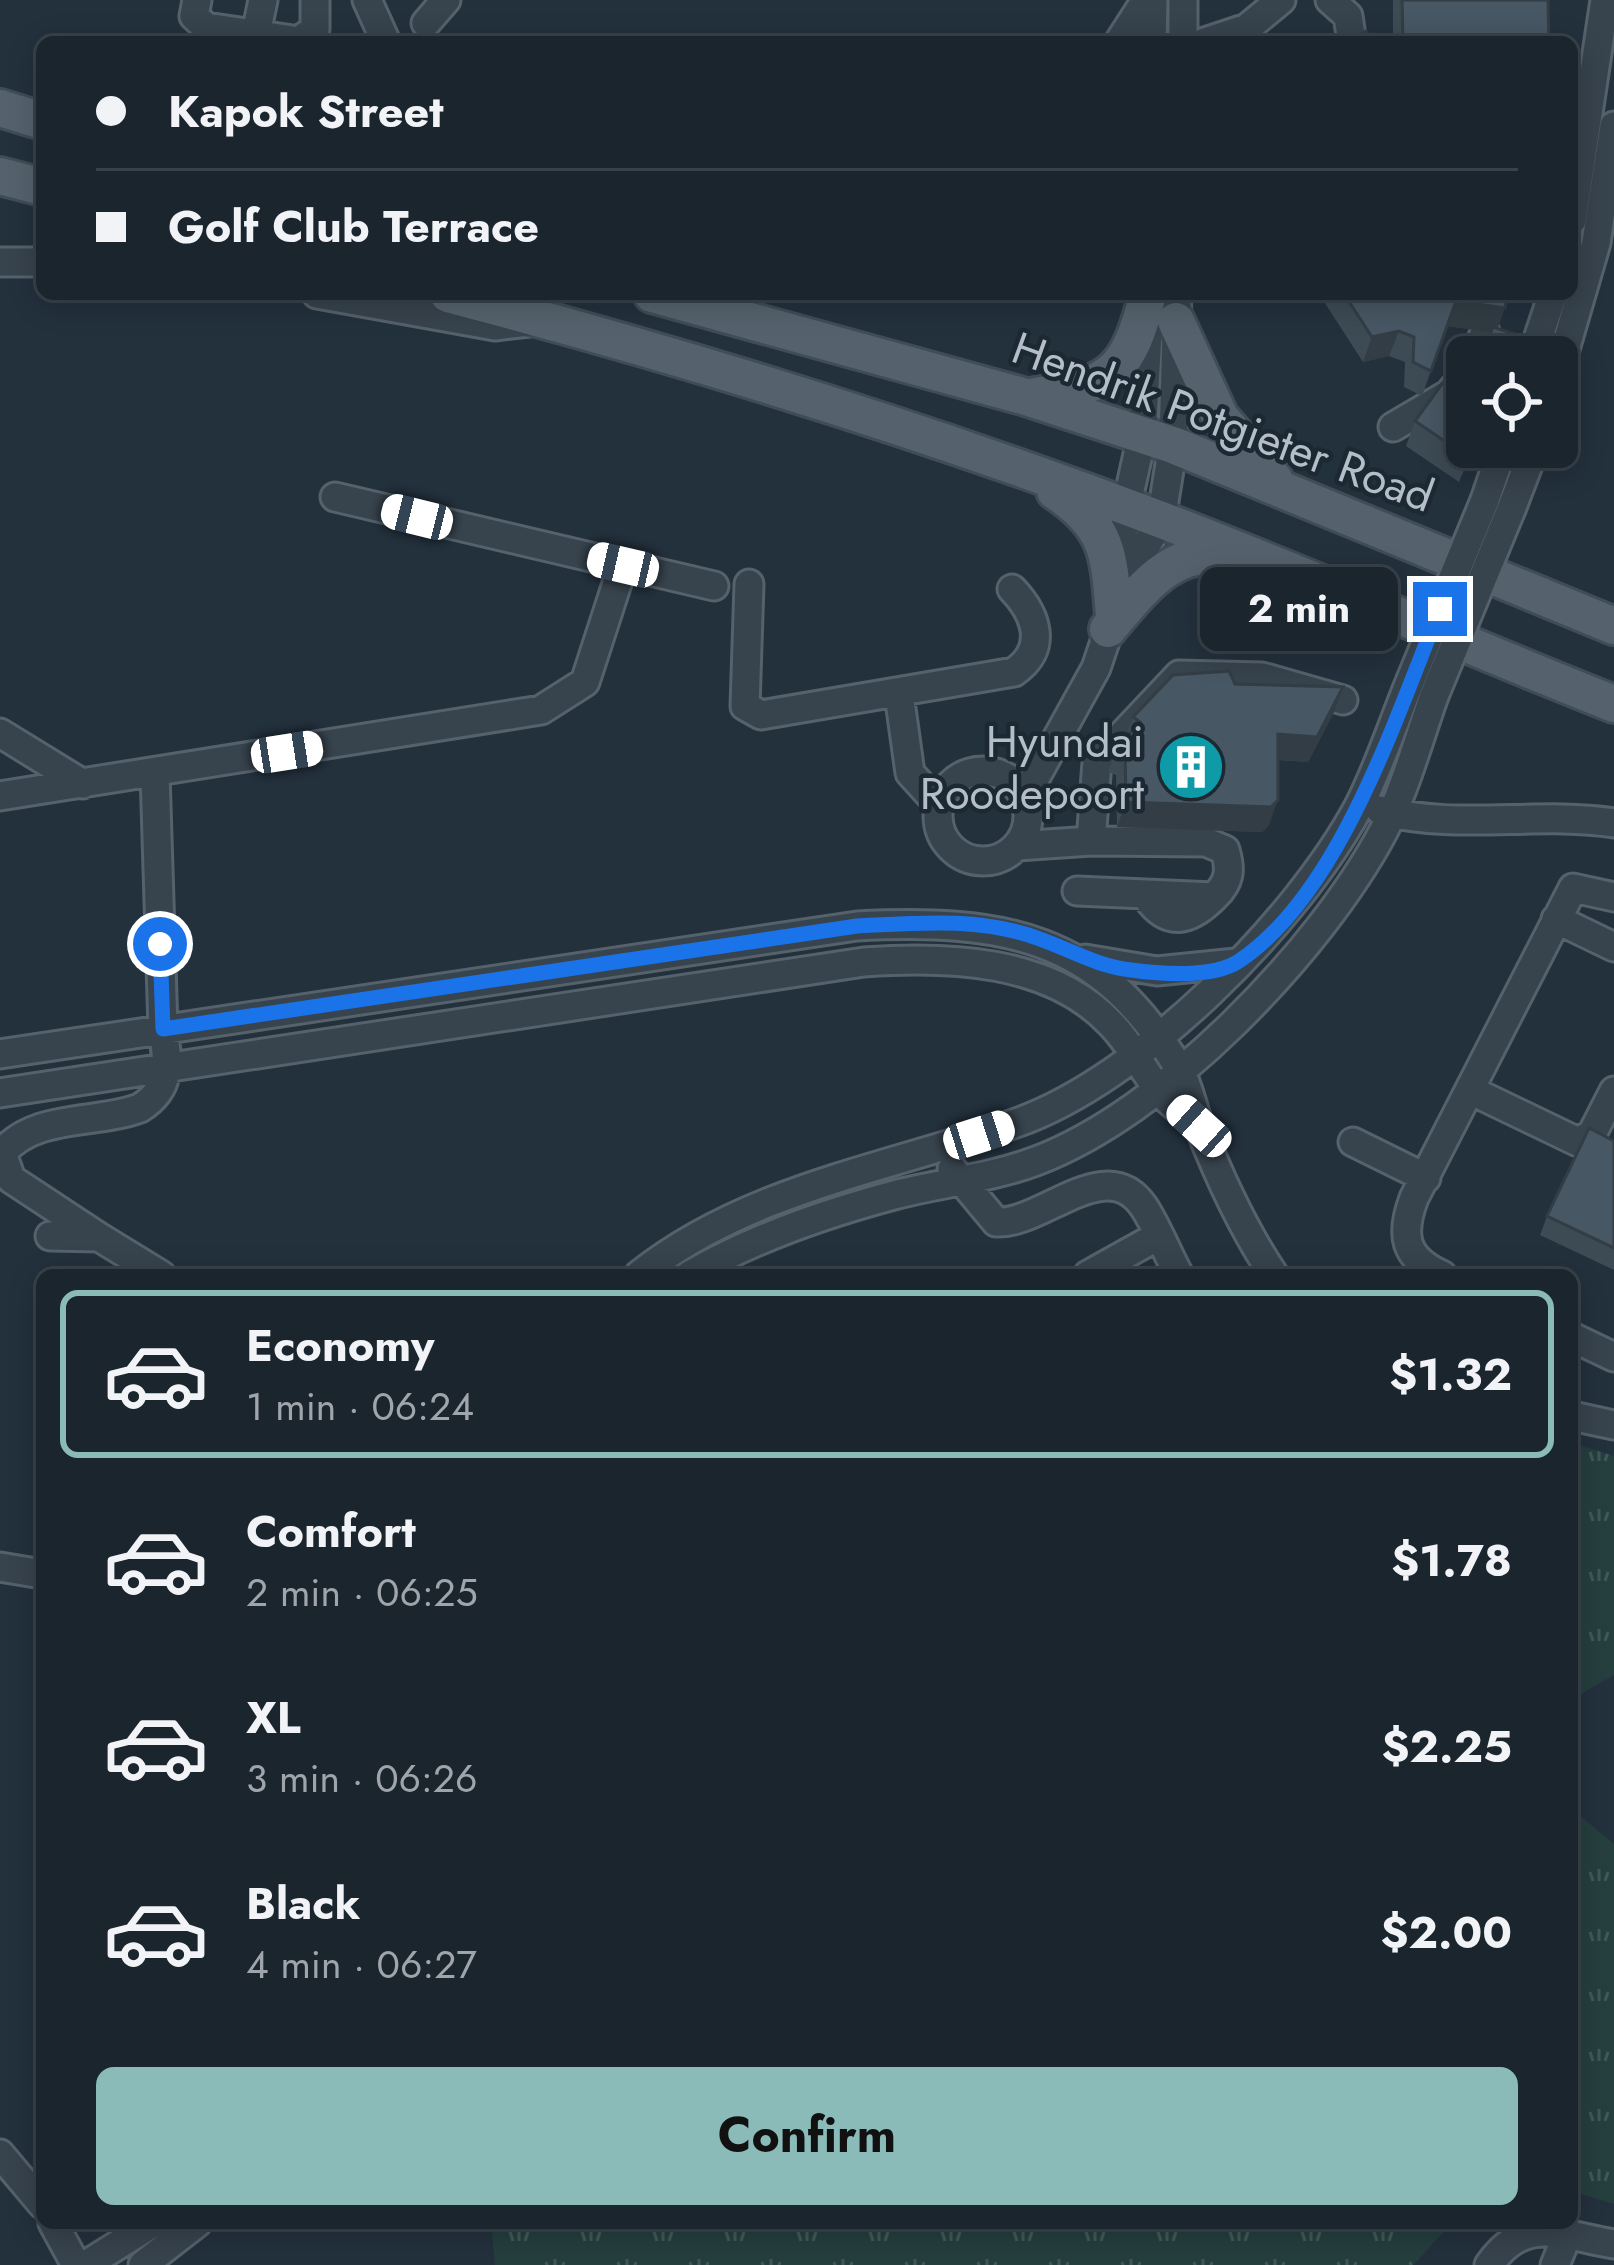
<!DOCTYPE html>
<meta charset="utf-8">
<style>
body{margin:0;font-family:Jost,sans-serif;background:#27313a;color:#f1f3f6;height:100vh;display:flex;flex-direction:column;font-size:45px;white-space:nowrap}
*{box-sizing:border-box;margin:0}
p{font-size:39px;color:#9fa5aa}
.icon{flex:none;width:66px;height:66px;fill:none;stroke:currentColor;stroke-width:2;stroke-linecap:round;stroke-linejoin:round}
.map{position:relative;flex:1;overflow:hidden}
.sheet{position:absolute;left:36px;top:1269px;width:1542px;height:960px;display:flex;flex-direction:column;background:#1a252e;border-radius:18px;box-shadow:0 6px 30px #0003,0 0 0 3px #38424a}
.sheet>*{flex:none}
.guide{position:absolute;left:36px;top:36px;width:1542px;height:264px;border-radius:18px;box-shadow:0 6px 30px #0003,0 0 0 3px #38424a;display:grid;align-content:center;height:264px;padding:0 60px;background:#1a252e}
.fabs{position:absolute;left:1446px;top:336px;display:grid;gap:24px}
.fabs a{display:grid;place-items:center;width:132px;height:132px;border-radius:18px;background:#1a252e;box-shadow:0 6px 30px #0003,0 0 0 3px #38424a;font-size:60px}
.end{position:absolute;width:54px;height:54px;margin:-27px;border:15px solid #1a73e8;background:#fff;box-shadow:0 0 0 6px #fff}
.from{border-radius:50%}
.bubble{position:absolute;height:84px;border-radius:18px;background:#1a252e;box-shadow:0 6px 30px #0003,0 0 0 3px #38424a;font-size:39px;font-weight:700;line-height:84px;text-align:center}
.car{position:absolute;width:36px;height:72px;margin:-36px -18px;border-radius:15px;box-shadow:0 0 9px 3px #0007;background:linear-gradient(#fff 24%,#345 0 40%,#fff 0 76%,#345 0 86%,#fff 0)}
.guide b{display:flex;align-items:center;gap:42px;height:114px;font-size:45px}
.guide b+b{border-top:3px solid #38424a}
.guide i{width:30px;height:30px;background:#f1f3f6}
ul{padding:21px 0 0;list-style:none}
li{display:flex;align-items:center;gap:36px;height:168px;margin:0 24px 18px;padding:0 36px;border:6px solid transparent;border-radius:18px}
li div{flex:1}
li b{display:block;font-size:45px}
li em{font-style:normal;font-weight:700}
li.selected{border-color:#8bbbb9}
li>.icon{width:108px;height:108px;stroke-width:1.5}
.primary-button{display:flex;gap:24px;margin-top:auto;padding:24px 60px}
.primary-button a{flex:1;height:138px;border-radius:18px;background:#8bbbb9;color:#111;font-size:48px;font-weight:700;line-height:138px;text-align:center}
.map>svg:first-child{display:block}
</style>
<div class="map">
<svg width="1614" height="2265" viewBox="0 0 1614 2265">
<defs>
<pattern id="park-tufts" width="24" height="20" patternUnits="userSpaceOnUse" patternTransform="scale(3)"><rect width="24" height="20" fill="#253e3e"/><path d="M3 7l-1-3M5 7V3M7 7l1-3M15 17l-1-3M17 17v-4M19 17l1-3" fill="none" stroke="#425858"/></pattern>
</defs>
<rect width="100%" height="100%" fill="#23313d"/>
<path fill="url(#park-tufts)" d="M1572,1443L1614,1456V1675L1572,1699Z
M1572,1809L1614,1844V2204L1572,2191Z
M491,2223H1452L1413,2265H495Z"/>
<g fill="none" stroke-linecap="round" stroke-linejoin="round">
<defs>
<path id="minor" d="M197,0L194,16L206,27L299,41L315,29V0
M367,0L386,42
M1183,0V42
M1330,0L1348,16L1352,42
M426,23L446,0
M256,34L263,0
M1119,42L1146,0
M1152,42L1153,0
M1205,42L1247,28L1281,0
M1572,220L1605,0
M0,262H42
M317,294L495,326L529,322
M1475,357L1485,332
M1532,357L1553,294
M1557,377L1596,243L1614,126
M1393,427L1449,394L1467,372
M335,497L714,586
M1485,500L1503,447
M1512,507L1535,447
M1124,583L1161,520L1173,445L1177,294
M749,584L745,706L761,715L1014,672C1048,649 1037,615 1012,589
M899,694L910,773L940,806
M0,733L83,784
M938 816a45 45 0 1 1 90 0a45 45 0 1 1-90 0Z
M0,796L541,710L585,682L623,565
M1024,798L1096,668L1114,615L1126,508L1142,436L1149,316
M1380,810C1455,831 1537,811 1614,823
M1017,846L1091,841L1097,762L1179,675L1262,677L1343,700
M1077,891L1214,897C1230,882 1231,870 1225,850L1206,842L1091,841
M1146,896C1167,927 1189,922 1214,897
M1556,919L1614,947
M1085,959L1157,971L1236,963
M0,1054L857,926C1000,919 1099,933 1178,1067C1189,1085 1192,1108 1200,1128C1220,1179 1243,1229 1274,1275
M1472,1091L1578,1142L1592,1134L1614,1091
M0,1093L864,962C947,956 1050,959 1111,1024C1129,1042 1140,1065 1155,1085C1165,1100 1182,1111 1196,1123
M1353,1142L1426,1178
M952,1169L996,1222C1043,1225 1106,1151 1144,1207C1157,1227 1167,1253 1179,1275
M50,1236L99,1237L161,1275
M99,1237L11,1179L2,1153C36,1113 94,1125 140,1108C172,1088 168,1062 163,1029L155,773
M639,1275C747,1189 889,1168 1016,1123C1140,1080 1296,922 1358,808C1379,768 1393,723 1410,682
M690,1275C753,1238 823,1214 894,1195C940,1183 991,1178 1036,1161C1164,1113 1319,952 1383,832C1405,790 1418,741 1434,696
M1088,1275L1158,1236
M1442,1275C1404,1258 1400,1235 1414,1198L1573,888L1614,897
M1572,1337L1614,1357
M1572,1416L1614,1425
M0,1567L42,1574
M0,2154L42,2204
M53,2223L76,2265
M86,2265L153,2223
M143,2265L197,2223
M1489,2265C1525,2214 1560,2235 1614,2244
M1555,2265L1567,2236"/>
<path id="major" d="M0,108L42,121
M0,176L42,187
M448,294C687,357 927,431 1159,519C1312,577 1462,644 1614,704
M652,294L1026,397L1173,445L1614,626
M1176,321L1220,417L1274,479
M1035,396C1114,386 1129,369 1148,294
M1055,491C1109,527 1109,554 1114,615
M1108,629C1144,587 1173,545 1233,557"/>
</defs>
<use href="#minor" stroke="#55616b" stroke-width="33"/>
<use href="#major" stroke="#404c56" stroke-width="42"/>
<use href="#minor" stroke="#37434d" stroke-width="27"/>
<use href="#major" stroke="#55626d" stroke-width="36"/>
<defs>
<path id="minor-bridge" d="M1410,682L1485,500
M1434,696L1512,507"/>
</defs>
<use href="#minor-bridge" stroke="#55616b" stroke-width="33" stroke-linecap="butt"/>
<use href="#minor-bridge" stroke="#37434d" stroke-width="27"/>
</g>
<path fill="#3d4b55" d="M1393,0H1548L1549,42H1393Z
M1319,294H1507L1491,332L1447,326L1422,396L1404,387L1405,362L1389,356L1363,362Z
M1415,421L1474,447L1459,482L1406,446Z
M1235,684L1343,687L1334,712L1308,762L1278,760L1269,825L1262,832L1117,827L1116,775L1108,772L1117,747L1125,738L1133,717Z
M1614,1141V1270L1540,1235L1547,1216Z"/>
<path fill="#323d45" d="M1456,301L1505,308L1496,333L1447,326Z
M1399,331L1389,356L1363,362L1372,337Z
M1343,687L1334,712L1308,762L1269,759L1278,734Z
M1278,800L1269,825L1262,832L1117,827L1126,802Z"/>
<path fill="#475763" stroke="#323d45" stroke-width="3" d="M1402,0H1548L1549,42H1403Z
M1366,31L1372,42H1336L1343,37L1350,41Z
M1344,294H1507L1505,308L1456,301L1431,371L1413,362L1414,337L1399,331L1372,337Z
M1493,327L1518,335L1509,357H1481Z
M1442,384L1467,388V447H1472L1468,457L1415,421Z
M1229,671L1235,684L1343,687L1317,737L1278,734V800L1271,807L1126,802L1125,750L1117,747L1140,722L1133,717L1173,675Z
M1589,1128L1614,1141V1248L1547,1216Z"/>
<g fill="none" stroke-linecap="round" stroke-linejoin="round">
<path stroke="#1a73e8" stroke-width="15" d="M160,944L163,1029L857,926C918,923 979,917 1037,938C1069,949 1096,966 1131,970C1161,974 1214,978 1239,961C1340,894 1396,716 1440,609"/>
</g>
<defs>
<symbol id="building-disc" viewBox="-11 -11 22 22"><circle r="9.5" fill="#0f9aa8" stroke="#1c2832"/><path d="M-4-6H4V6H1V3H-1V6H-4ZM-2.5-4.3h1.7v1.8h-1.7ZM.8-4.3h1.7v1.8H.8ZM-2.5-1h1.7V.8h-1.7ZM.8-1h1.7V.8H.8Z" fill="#fff"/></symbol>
</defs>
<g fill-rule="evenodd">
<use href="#building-disc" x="1153" y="729" width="76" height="76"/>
</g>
<g text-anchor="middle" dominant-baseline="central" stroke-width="9" stroke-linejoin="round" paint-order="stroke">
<g font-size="45" fill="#b3bec8" stroke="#1c2832">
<text transform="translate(1223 422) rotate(20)">Hendrik Potgieter Road</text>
</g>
<g font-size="45" fill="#b3bec8" stroke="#1c2832" text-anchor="end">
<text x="1144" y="741">Hyundai<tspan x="1144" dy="52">Roodepoort</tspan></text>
</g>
</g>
</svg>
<div class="fabs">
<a><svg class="icon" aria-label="locate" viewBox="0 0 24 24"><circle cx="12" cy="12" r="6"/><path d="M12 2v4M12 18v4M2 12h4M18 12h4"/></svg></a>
</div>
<i class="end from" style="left:160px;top:944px"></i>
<i class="end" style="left:1440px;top:609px"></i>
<div class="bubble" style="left:1200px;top:567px;width:198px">2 min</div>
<i class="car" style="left:417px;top:517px;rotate:284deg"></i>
<i class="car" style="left:623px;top:565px;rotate:283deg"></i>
<i class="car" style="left:287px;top:752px;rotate:81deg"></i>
<i class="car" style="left:1199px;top:1126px;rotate:312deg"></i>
<i class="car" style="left:979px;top:1135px;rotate:72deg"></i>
<div class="guide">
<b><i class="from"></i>Kapok Street</b>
<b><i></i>Golf Club Terrace</b>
</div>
<section class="sheet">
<ul>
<li class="selected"><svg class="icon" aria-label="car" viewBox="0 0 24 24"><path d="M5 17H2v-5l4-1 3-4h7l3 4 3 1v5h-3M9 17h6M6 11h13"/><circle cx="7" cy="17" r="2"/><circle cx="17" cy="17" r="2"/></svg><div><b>Economy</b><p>1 min · 06:24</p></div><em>$1.32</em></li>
<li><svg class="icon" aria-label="car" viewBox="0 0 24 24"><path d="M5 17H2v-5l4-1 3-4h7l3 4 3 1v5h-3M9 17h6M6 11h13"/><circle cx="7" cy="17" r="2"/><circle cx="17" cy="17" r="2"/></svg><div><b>Comfort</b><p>2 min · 06:25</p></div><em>$1.78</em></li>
<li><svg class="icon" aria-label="car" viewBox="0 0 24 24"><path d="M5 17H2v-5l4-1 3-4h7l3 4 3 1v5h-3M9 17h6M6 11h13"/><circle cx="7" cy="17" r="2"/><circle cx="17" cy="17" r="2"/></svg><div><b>XL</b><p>3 min · 06:26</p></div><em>$2.25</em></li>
<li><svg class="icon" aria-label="car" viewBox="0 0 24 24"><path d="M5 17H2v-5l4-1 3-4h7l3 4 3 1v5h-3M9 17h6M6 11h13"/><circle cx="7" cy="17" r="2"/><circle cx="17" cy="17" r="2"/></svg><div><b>Black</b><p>4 min · 06:27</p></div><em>$2.00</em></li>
</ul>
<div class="primary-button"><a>Confirm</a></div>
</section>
</div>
